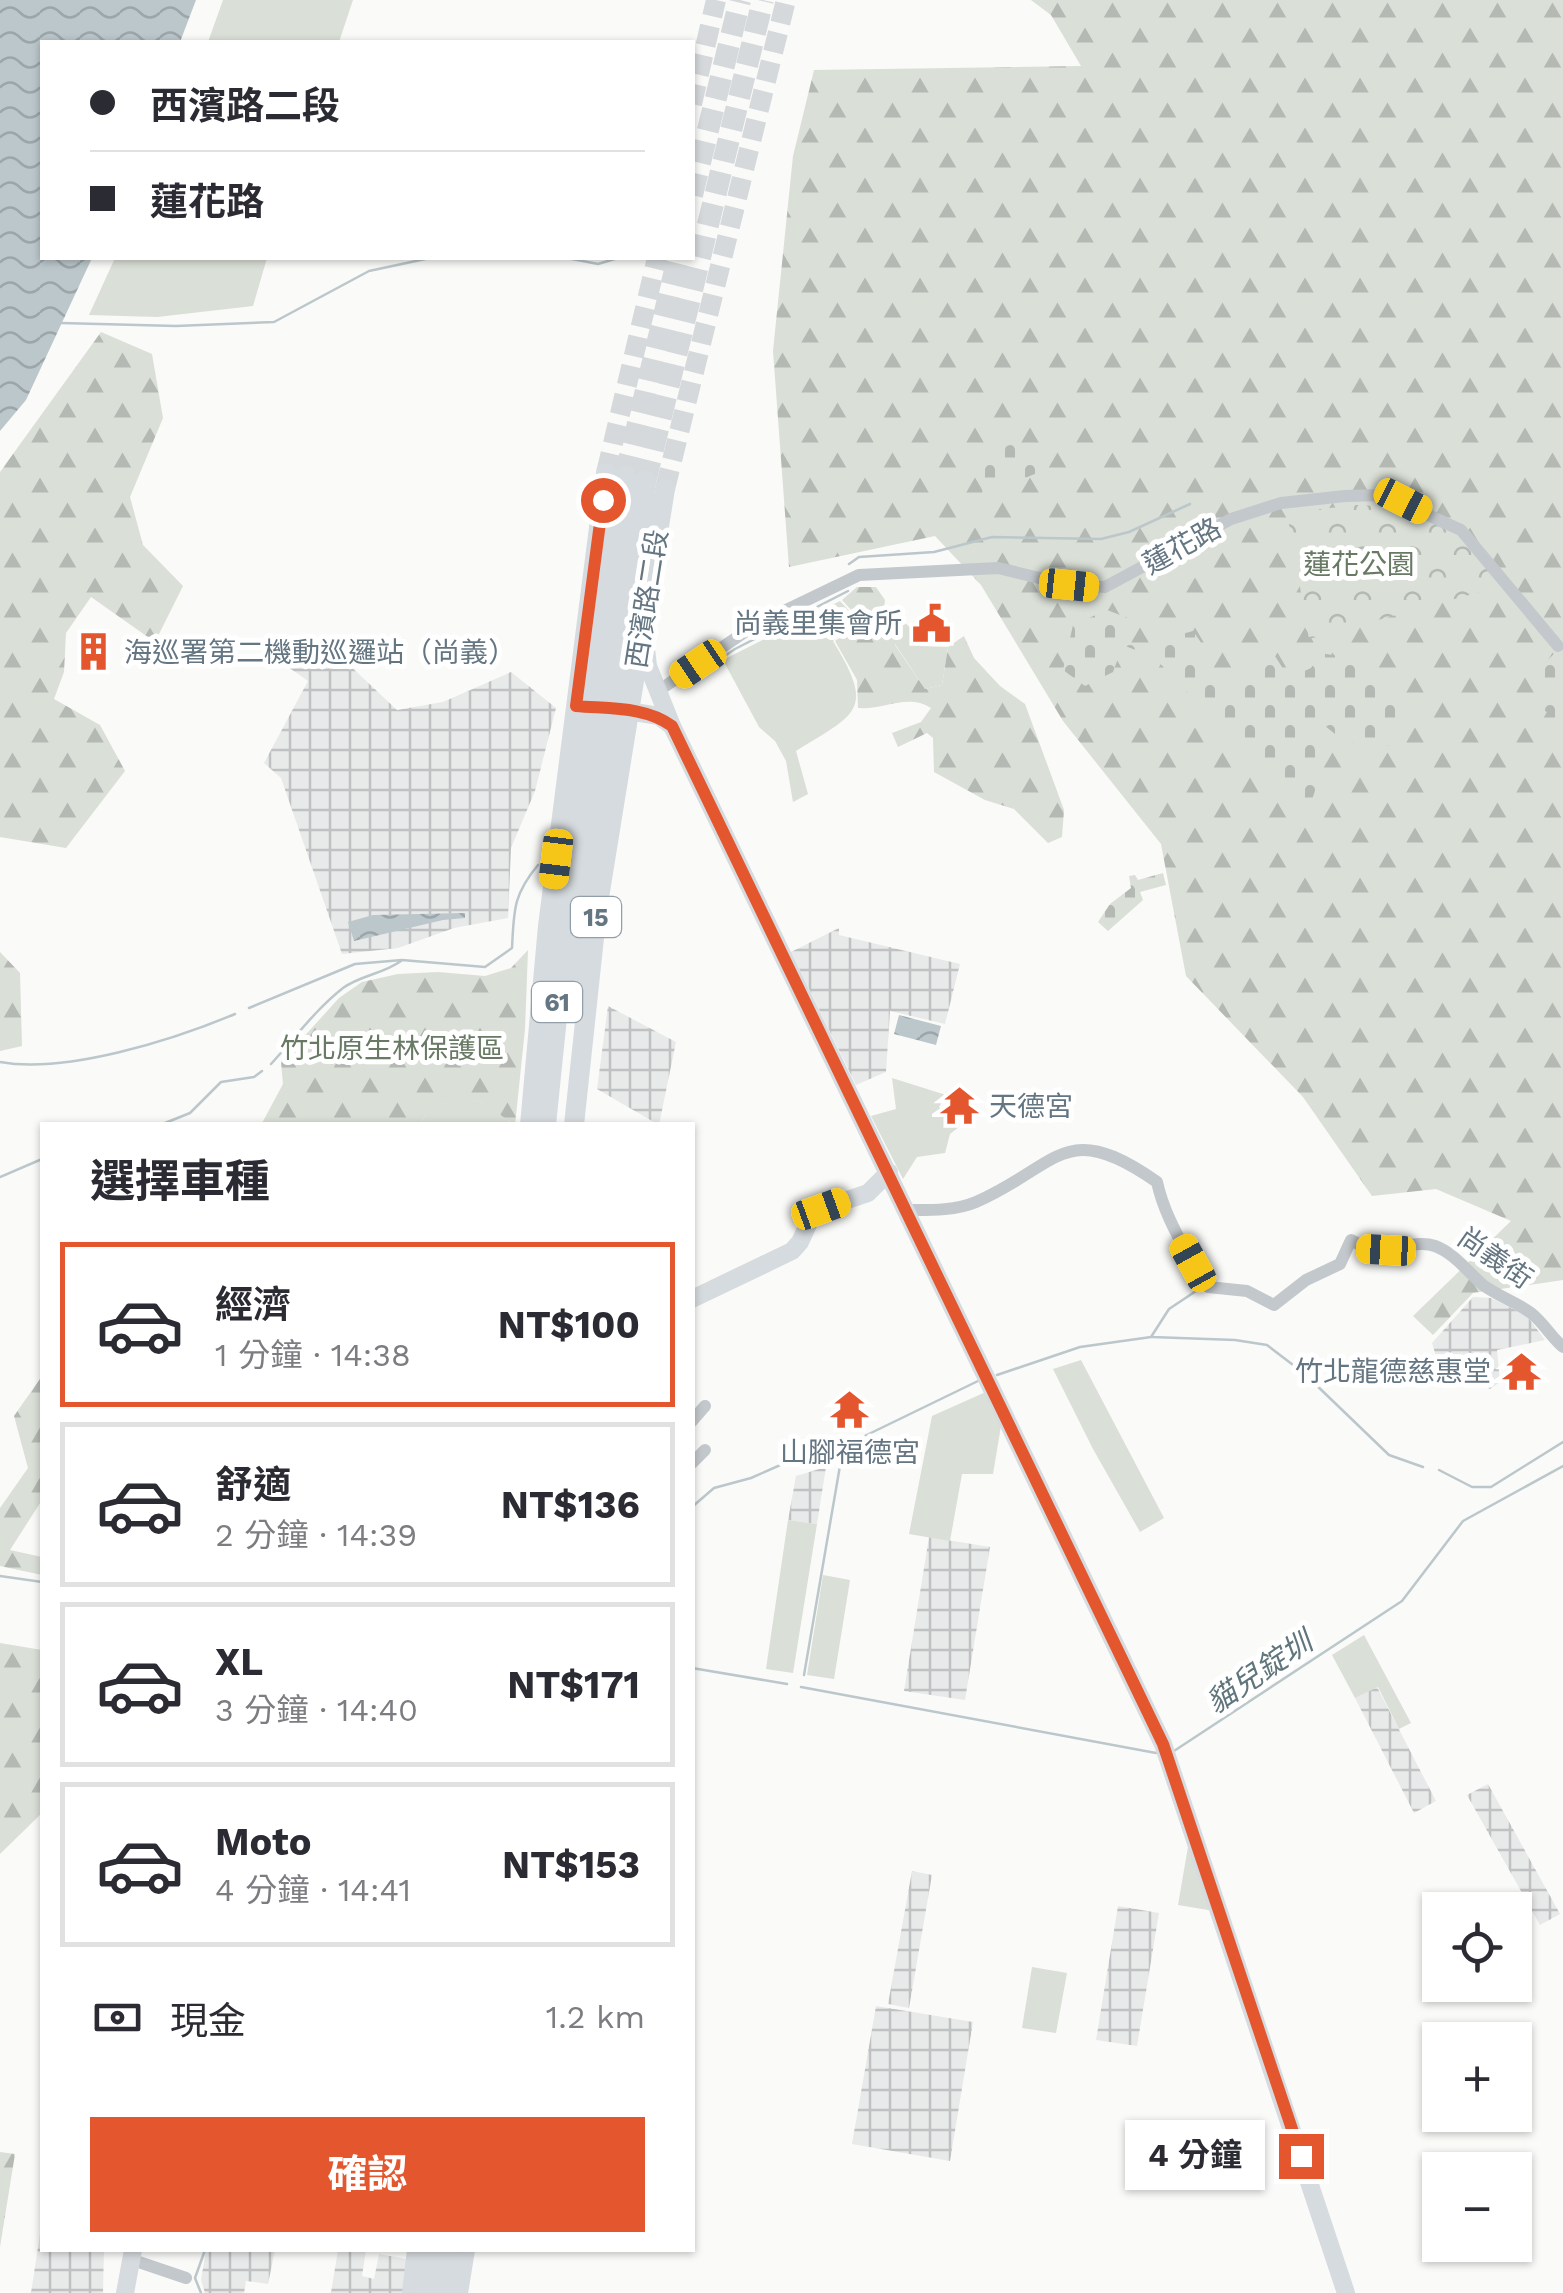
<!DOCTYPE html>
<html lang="zh-TW">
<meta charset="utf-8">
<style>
body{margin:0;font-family:"Work Sans","Noto Sans TC",sans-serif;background:#f7f7f7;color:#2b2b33;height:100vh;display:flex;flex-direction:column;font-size:38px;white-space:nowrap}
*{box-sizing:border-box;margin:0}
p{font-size:32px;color:#7c7c81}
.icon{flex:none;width:55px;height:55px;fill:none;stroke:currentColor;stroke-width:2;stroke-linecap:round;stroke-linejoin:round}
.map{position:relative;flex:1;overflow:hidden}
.panel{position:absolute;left:40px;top:1122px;width:655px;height:1130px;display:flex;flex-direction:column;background:#fff;border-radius:0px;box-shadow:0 2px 8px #0004}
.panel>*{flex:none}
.hud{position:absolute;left:40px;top:40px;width:655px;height:220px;border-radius:0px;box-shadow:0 2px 8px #0004;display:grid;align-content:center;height:220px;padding:0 50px;background:#fff}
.tools{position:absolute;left:1422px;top:1892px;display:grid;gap:20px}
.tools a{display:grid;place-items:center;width:110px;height:110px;border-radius:0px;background:#fff;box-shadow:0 2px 8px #0004;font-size:50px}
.end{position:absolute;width:45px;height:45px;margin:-22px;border:12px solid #e4572e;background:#fff;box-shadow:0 0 0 5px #fff}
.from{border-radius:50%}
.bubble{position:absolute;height:70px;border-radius:0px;background:#fff;box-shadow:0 2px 8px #0004;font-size:32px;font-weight:700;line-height:70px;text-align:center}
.car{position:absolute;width:30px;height:60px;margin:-30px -15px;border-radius:12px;box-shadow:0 0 8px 2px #0007;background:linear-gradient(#f5c518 24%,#345 0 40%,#f5c518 0 76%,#345 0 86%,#f5c518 0)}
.hud b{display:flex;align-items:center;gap:35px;height:95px;font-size:38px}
.hud b+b{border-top:2px solid #e1e1e2}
.hud i{width:25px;height:25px;background:#2b2b33}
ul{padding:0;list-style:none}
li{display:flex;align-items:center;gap:30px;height:165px;margin:0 20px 15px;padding:0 30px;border:5px solid #e1e1e2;border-radius:0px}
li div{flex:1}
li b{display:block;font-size:38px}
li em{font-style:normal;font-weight:700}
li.active{border-color:#e4572e}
li>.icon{width:90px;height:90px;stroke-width:1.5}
h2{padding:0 50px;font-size:45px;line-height:120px}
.pay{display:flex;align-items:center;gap:25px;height:110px;padding:0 50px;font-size:38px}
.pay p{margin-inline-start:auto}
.primary-button{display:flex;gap:20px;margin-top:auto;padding:20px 50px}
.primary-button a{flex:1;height:115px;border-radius:0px;background:#e4572e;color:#fff;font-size:40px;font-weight:700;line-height:115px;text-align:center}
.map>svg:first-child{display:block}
</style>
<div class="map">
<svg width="1563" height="2293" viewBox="0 0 1563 2293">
<defs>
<pattern id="industrial-grid" width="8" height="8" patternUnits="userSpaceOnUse" patternTransform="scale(2.5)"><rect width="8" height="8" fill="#e8e9e9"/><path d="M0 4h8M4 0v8" fill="none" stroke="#c0c1c2"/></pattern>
<pattern id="forest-firs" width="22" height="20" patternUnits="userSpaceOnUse" patternTransform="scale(2.5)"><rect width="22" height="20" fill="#dadfd7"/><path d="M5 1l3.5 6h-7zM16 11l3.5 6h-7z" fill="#b4b9b4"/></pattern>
<pattern id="cemetery-stones" width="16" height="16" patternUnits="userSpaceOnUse" patternTransform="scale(2.5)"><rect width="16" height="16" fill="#dadfd7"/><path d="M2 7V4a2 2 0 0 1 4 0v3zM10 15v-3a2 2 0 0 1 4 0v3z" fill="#b4b9b4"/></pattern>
<pattern id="park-crowns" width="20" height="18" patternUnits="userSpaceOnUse" patternTransform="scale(2.5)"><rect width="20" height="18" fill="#dadfd7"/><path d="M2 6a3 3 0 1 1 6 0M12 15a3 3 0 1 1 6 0" fill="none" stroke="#b4b9b4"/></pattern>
<pattern id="water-waves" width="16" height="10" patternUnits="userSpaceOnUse" patternTransform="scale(2.5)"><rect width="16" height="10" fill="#bbc7cb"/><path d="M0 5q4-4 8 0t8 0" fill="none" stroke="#9ca6aa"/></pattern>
</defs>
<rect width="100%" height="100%" fill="#fafaf8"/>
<path fill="url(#industrial-grid)" d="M294,637L343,659L397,710L443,702L511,672L556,708L535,791L511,848L508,918L454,928L398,948L342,954L281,778L264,763L308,681L278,660Z
M839,928V935L960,964L945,1024L890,1011L886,1072L856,1085L791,952Z
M608,1006L676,1042L659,1125L597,1089Z
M1473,1297L1491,1298L1527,1316L1545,1340L1497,1350L1500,1382L1490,1389L1439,1366L1432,1343Z
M826,1467L817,1524L788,1520L796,1476Z
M929,1537L990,1547L965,1700L904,1691Z
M1377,1687L1436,1801L1414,1813L1355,1698Z
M1488,1784L1560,1914L1540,1925L1467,1795Z
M912,1871L932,1875L909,2008L888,2004Z
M1118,1906L1159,1913L1137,2046L1096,2040Z
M876,2006L973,2022L950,2161L852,2144Z
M42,2221V2250H104L103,2293H31Z
M206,2250H275L268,2284L246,2281L244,2293H205L201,2280Z
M338,2250H366L362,2276L374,2279L379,2254L412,2260L407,2293H331Z"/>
<path fill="#dadfd7" d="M223,0H353L339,42H208Z
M115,258H267L253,306L157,317L89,315Z
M840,601L852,614L848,630L833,641C875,710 858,713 796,751L808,794L793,802L786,761L775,741L759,727L723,660Z
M884,605L919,635L920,646L948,647L942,685L925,689L895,644L894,634L883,616Z
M892,1078L946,1095L939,1107L959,1127L950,1134L945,1153L917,1157L903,1179L871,1116L896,1109Z
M466,1097L488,1105L514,1125H419L431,1107Z
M1081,1360L1164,1518L1140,1532L1093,1449L1053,1369Z
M988,1391L1002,1420L993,1474H962L950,1541L909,1534L932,1416Z
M788,1520L817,1524L793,1673L766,1669Z
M823,1575L850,1580L834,1679L807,1675Z
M1364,1635L1411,1723L1399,1729L1378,1687L1355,1698L1332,1655Z
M1189,1841L1214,1911L1178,1905Z
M1032,1967L1067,1973L1056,2033L1022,2028Z"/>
<path fill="url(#forest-firs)" d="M1031,0H1563V1280L1473,1293L1433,1335L1413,1316L1511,1221L1436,1189L1372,1196L1303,1097L1186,976L1161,844L1063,721L981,585L935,536L789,567L773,351L793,156L814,70L1081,66L1051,15Z
M101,332L152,354L163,418L130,497L143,545L183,586L155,642L91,597L66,633L64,672L54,699L100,725L125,771L66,848L0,837V472Z
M857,587H876L885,600L883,616L895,634V645L925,689L942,685L948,647L964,636L974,658L1000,686L1025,704L1064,810L1062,837L1048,843L1014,809L985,800L934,772L933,738L927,733L898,747L892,733L921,722L931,708C908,693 884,710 858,708L857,680L835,641L850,631L854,613L842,600Z
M528,950L525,1029L515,1125C491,1110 481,1093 450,1102C433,1106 428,1111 419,1125H261L283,1084L281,1062L339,998L362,982L398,974L438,972L485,976L511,968Z
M0,952L20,973L22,1046L0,1051Z
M42,1376V1500L10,1550L42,1557V1575L0,1566V1508L28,1468L14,1416Z
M0,1643L42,1650V1813L0,1854Z
M0,2152L15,2154L0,2247Z"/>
<path fill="url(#cemetery-stones)" d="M1012,444L1049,468L982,496L985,454Z
M1107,610L1128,618L1132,628L1127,641L1158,653L1171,637L1193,631L1202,644L1195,676L1220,683L1234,679L1243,661L1273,653L1289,678L1311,668L1320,653L1357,659L1392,682L1398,722L1388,746L1345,742L1325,726L1314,745L1320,775L1312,800L1280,792L1155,658L1123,645L1113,672L1085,686L1063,670L1073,625Z
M1555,653L1563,663V721L1559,722L1539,706L1533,674Z
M1163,873L1166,885L1140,892L1143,900L1108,931L1098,922L1110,904L1131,888L1129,876L1135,875L1138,880Z"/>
<path fill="url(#park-crowns)" d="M1356,505L1404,507L1461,538L1502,586L1309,639L1287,513Z"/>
<path fill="url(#water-waves)" d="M0,0H196L180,42H42V258H92L26,400L0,431Z
M465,913V918L443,920L354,941L348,922L373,915Z
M899,1015L941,1026L936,1045L894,1034Z"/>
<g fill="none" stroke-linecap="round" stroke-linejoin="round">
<path stroke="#bbc7cb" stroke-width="2.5" d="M567,258L598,264L618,258
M61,323L176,326L274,322L369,271L430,258
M849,564L859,557L934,552L992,537L1101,539L1129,532L1190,504
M686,682L735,649L848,591
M249,1008L355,964L402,960L485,967L512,948C514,910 513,895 538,865
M0,1062C66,1074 173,1040 235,1014
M271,1064C294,1039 316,1009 343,988C361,975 383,974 401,961
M160,1125L190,1113L221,1082L254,1077L262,1071
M0,1177L42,1159
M1152,1337L1235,1340L1267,1345L1297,1368
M997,1375L1080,1347L1151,1337L1169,1309L1199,1289
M1311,1380L1389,1455L1423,1467
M842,1447L978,1381
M1439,1470L1472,1487H1491L1563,1442
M692,1507L714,1488L751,1478L803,1455L825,1450
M0,1576L42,1582
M692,1668L787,1684
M804,1675L841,1460L873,1459L889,1452L895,1438
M801,1687L1156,1753
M1174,1751L1402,1601L1463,1521L1563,1466
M201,2293L195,2278L205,2250"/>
<path stroke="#d5d9db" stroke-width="20" stroke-dasharray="20 10" stroke-linecap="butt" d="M692,104L716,0
M606,473L657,258
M665,489L786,0"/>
<path stroke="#d5d9db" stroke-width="22" stroke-dasharray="22 11" stroke-linecap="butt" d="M692,195L740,0
M625,477L678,258
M645,482L763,0"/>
<path stroke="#c3c8cc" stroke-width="12" d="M658,691L755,625L859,575L998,568L1069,585L1105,587L1231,519L1281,503L1345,496L1384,495L1461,530L1558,646
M906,1210C928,1210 955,1211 976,1202C1060,1165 1064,1117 1157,1182C1165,1219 1186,1249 1202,1282L1208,1287L1247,1291L1274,1305L1306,1280L1340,1264L1351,1240C1386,1261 1410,1237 1435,1246C1454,1253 1468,1272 1483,1285C1498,1296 1516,1302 1531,1313C1543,1322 1551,1337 1563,1347
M692,1421L705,1406
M692,1463L705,1450
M133,2260L186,2278"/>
<path stroke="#d6dbdf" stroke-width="18" d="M645,640L648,666L672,726L1163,1744L1346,2293
M628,711L659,716L672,726
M692,1299L792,1251L800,1242L812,1216L821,1209L868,1193L889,1172
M125,2293L133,2250"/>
<path stroke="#d6dbdf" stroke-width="20" d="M530,1125L548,926L606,473
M574,1125L597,910L665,489
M412,2293L417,2250
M458,2293L465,2250"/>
<path stroke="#d6dbdf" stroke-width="22" d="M575,982L586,882L645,482
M545,1125L570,880L625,477
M424,2293L430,2250
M445,2293L449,2250"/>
</g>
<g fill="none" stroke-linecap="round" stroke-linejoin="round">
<path stroke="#e4572e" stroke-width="12" d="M603,500L576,706C608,709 645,706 672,726L1163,1744L1301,2156"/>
</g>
<defs>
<symbol id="civic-bare" viewBox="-9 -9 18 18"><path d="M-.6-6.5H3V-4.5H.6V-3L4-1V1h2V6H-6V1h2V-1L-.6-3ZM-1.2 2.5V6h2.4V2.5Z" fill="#e4572e" stroke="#fff" stroke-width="2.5" paint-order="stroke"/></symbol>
<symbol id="building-bare" viewBox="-9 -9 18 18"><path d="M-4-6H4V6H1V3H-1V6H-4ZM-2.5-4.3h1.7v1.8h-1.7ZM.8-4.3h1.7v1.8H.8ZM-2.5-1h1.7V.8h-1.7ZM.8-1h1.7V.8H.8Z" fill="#e4572e" stroke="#fff" stroke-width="2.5" paint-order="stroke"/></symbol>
<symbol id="temple-bare" viewBox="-9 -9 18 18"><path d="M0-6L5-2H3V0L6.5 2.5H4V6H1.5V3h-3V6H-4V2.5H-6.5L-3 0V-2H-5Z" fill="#e4572e" stroke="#fff" stroke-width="2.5" paint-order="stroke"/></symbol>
</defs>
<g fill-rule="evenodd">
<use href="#civic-bare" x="904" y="596" width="55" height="55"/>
<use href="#building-bare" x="66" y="624" width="55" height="55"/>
<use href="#temple-bare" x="932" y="1078" width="55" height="55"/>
<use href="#temple-bare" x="1494" y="1344" width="55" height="55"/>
<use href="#temple-bare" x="822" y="1382" width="55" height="55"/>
</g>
<g text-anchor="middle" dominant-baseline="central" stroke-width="10" stroke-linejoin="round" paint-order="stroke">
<g fill="#fff" stroke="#939fa8" stroke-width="2.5">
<rect x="571" y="897" width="50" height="40" rx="8"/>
<rect x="532" y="982" width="50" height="40" rx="8"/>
</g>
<g font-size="25" font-weight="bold" fill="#657683">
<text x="596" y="917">15</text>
<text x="557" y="1002">61</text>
</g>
<g font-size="28" fill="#657683" stroke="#fff">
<text transform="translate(1182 546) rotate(-29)">蓮花路</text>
<text transform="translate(647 599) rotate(-81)">西濱路二段</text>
<text transform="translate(1495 1258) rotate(35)">尚義街</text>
</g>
<g font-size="28" fill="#687a64" stroke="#fff">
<text x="1359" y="564">蓮花公園</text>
<text x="392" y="1048">竹北原生林保護區</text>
</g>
<g font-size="28" fill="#657683" stroke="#fff" text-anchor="end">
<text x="902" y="623">尚義里集會所</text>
<text x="124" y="652" text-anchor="start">海巡署第二機動巡邏站（尚義）</text>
<text x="989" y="1106" text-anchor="start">天德宮</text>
<text x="1491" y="1371">竹北龍德慈惠堂</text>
<text x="850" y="1452" text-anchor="middle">山腳福德宮</text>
</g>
<g font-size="30" font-style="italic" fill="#60757c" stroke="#fff">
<text transform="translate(1259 1672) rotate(-34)">貓兒錠圳</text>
</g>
</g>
</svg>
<div class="tools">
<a><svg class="icon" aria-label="locate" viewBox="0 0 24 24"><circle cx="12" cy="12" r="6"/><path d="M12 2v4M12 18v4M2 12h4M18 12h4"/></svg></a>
<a>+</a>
<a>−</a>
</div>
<i class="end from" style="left:603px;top:500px"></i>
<i class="end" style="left:1301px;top:2156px"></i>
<div class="bubble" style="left:1125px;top:2120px;width:140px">4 分鐘</div>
<i class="car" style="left:1403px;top:501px;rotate:117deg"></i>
<i class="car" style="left:1069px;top:585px;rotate:96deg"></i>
<i class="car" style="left:698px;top:664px;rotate:236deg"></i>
<i class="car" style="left:556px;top:859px;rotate:187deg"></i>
<i class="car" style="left:821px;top:1209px;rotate:70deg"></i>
<i class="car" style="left:1386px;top:1250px;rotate:273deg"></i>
<i class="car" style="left:1193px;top:1263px;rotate:331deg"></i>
<div class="hud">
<b><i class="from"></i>西濱路二段</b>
<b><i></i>蓮花路</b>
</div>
<section class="panel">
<h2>選擇車種</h2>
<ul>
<li class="active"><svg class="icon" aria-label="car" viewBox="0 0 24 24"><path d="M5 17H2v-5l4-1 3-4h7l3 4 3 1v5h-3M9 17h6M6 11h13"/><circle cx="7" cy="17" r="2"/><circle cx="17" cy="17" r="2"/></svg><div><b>經濟</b><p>1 分鐘 · 14:38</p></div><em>NT$100</em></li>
<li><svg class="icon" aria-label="car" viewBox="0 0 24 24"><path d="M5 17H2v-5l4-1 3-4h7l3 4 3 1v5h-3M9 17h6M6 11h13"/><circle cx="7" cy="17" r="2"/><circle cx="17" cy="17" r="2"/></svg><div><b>舒適</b><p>2 分鐘 · 14:39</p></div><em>NT$136</em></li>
<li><svg class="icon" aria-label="car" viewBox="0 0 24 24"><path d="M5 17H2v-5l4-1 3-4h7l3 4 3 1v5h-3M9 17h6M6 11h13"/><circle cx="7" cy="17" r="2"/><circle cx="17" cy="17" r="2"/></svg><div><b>XL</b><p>3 分鐘 · 14:40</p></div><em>NT$171</em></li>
<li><svg class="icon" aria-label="car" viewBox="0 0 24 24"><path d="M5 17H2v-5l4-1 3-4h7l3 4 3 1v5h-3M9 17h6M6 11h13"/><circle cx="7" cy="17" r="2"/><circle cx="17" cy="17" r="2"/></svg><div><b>Moto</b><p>4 分鐘 · 14:41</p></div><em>NT$153</em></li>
</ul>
<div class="pay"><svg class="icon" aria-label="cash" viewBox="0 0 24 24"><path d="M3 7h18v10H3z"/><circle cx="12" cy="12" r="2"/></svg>現金<p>1.2 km</p></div>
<div class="primary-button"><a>確認</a></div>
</section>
</div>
